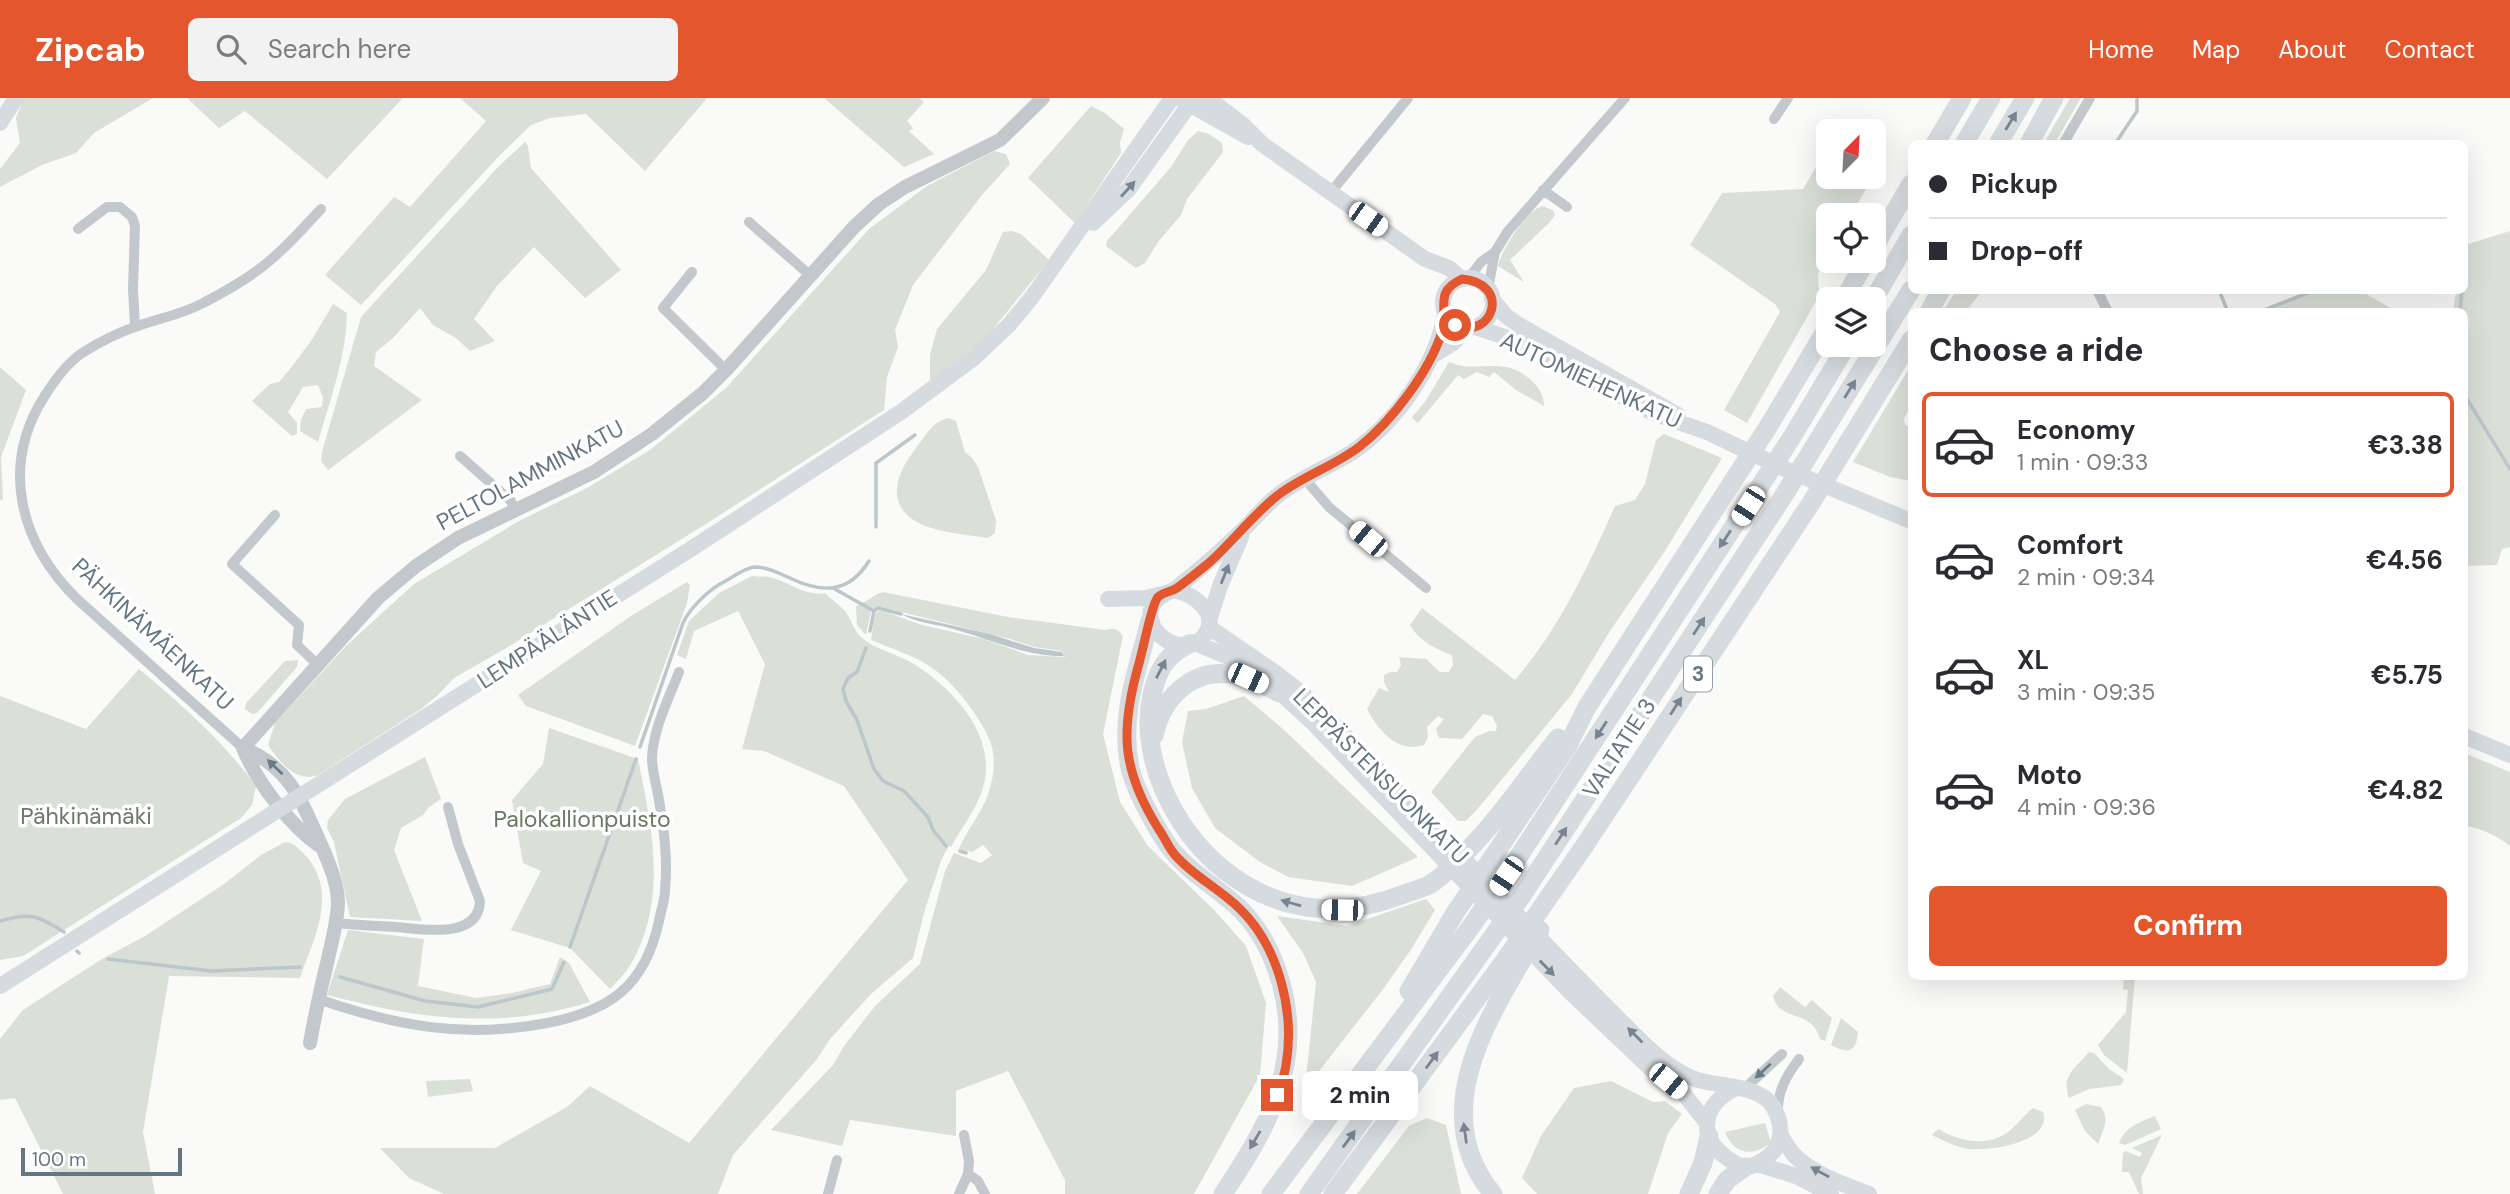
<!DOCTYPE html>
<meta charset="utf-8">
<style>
body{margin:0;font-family:"DM Sans",sans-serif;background:#f2f2f3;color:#2b2b33;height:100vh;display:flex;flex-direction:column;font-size:26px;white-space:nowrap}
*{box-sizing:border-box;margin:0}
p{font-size:23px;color:#7c7c81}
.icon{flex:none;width:38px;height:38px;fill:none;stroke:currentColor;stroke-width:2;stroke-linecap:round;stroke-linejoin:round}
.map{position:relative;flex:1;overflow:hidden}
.sheet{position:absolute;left:1908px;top:210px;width:560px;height:672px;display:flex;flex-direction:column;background:#fff;border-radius:10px;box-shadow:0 7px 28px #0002}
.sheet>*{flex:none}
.hud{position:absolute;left:1908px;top:42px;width:560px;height:154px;border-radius:10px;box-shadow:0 7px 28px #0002;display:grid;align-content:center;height:154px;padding:0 21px;background:#fff}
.needle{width:46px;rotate:24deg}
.controls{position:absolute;left:1816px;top:21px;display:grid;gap:14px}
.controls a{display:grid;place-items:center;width:70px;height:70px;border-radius:10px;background:#fff;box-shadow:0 7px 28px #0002;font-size:35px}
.scale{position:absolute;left:21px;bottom:18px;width:161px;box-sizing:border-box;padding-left:7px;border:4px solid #657683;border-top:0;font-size:19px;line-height:24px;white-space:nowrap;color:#657683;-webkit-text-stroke:5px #fff;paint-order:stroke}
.end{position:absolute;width:32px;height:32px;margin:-16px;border:9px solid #e4572e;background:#fff;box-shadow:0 0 0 4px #fff}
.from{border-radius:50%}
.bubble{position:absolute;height:49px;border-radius:10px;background:#fff;box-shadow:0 7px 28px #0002;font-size:23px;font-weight:700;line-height:49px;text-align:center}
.car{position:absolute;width:21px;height:42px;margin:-21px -10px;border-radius:9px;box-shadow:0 0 5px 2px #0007;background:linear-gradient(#fff 24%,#345 0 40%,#fff 0 76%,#345 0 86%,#fff 0)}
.hud b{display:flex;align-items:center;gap:24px;height:66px;font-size:26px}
.hud b+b{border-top:2px solid #e1e1e2}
.hud i{width:18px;height:18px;background:#2b2b33}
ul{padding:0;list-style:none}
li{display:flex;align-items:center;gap:21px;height:105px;margin:0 14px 10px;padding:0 7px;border:4px solid transparent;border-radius:10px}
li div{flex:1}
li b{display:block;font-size:26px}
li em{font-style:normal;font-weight:700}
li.current{border-color:#e4572e}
li>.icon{width:63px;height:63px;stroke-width:1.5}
h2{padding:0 21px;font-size:32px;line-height:84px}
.button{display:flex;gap:14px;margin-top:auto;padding:14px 21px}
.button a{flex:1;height:80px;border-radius:10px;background:#e4572e;color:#fff;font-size:28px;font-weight:700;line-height:80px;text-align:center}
header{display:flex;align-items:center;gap:42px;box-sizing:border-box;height:98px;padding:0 35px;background:#e4572e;color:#fff}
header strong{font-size:33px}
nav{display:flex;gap:38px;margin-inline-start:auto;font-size:24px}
.search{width:490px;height:63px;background:#f2f2f3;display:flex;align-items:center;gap:18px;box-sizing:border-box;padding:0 24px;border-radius:10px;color:#7c7c81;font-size:26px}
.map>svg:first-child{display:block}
</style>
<header>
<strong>Zipcab</strong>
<div class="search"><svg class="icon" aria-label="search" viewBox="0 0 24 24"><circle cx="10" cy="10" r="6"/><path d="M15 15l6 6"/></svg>Search here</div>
<nav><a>Home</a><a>Map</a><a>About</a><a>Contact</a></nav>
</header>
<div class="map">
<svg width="2510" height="1096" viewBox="0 0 2510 1096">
<rect width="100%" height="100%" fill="#fafaf8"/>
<path fill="#dadfd7" d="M24,0H153L94,35L76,55L42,67L0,89V71L20,45L16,20Z
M187,0H403L327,81L245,13L219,30Z
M460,0H707L645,73L586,16L550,20L531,27L500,57L361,207L325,177L394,99L410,109L486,23Z
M824,0H920L924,4L907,23L913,30L909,33L934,56L904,69Z
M2070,0H2081L2055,45H2044Z
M1091,8L1105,15L1124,31L1120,44L1121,55L1075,125L1028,80Z
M1198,33L1209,36L1222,45L1223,54L1187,101L1181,117L1158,144L1145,165L1136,170L1106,148L1107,143L1171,69L1188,42Z
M525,44L528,48L531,70L621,172L585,200L534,149L497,188L474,221L495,243L470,253L456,240L433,227L420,210L393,240L376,254L374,268L422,302L328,372L321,363L322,354L361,219L500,67Z
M1827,50L1829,79H1873L1851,117H1829V157L1818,176L1819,198L1747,325L1724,312L1780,214L1775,206L1690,147L1722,95L1803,91Z
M994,53L1006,56L1010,66L982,97L913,187L895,232L898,249L887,279L884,312L701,429L508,549L454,580L438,597L421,611L318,677C295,685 280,664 268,647L275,625L346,548L414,486L519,423L587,390L650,352L726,290L869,131L927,88Z
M1542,108L1553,112L1555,117L1549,125L1510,162L1524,184L1498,168C1502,151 1525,114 1542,108Z
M1012,133L1021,136L1049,162L985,241L930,284V257L937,231L986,172L1003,134Z
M2510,133V449L2502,451L2497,467L2464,468V214L2453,213L2456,193L2464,192L2465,147Z
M1956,193V192L1982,193L1966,213H1943Z
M2314,193H2361L2396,213H2261Z
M333,206L347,215C346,260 330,302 318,344L300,333L301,322L306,311L322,309L323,299L318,287L303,289L288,314L297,325V336L292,338L252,303L270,286L279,284L290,271L311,243Z
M1449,264C1477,277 1504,255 1533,284C1540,291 1544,298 1544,308L1516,292L1494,274L1489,279L1477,274L1464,281L1458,277L1418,325L1412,320L1413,318L1425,304Z
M1911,267V308L1904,320L1905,327L1911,329V383L1890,379L1853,364Z
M0,269L26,292L1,359L3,402H0Z
M948,320L956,323L965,354L972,360L978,369L996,422L995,435L988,440C971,437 952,436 935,431C889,419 888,386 914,353C924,340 931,324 948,320Z
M1664,336L1722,360L1663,456L1610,533L1572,596L1480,708L1466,723H1458L1431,694L1475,639L1489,633H1496L1497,628L1492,618L1483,616L1462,641L1439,640L1436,631L1444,621L1438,618L1427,629L1428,639L1424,647C1398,656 1378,632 1367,611L1379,590L1389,594L1384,584V577L1390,574H1397L1401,567L1399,559L1426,561L1440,574H1449L1453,567L1452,557C1434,550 1420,544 1410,527L1422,510L1515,582C1559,531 1588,469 1615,408L1635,402L1645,386L1656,342Z
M752,478C757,479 764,478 769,479C788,483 805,499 825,495C831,501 839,507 845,513C852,522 853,532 862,540C876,552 898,556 914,566C955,592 1000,641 982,693C976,712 961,730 951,749L949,748L942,760L925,811L913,860L871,896L830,941L817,961L733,1057L718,1096H444L409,1080L380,1050H495L567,1009L590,988L689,1045L908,782L844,688L764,653L742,651L765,566L738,513L694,533L686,561L677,557L689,523L719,495Z
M687,484L690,487L687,505L635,648L526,608L518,597L631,518Z
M883,494L1008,519L1105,532C1113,530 1118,530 1123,538L1103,636L1120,704L1148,748L1214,812L1246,848L1266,905L1260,977L1194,1096H1065V1082L1008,973L956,993V1038L850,1022L842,1048L771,1032L833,967L844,948L875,908L920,866L945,773L954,755L981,765L992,757L983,747L972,754L959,751C967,732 985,710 989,693C993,680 995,668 993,655C991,631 955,586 935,572C917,558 892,551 871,542L875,516L880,512L922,527L984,541L1028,557L1065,559L1062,553L1034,549L1010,541L877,508L871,513L866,537L857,527L856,508C867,505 872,497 883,494Z
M298,562L297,569L257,615L252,616L245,611L246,605L285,563Z
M139,571C182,607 222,642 256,688L252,707L241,720L23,858L0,862V598L86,631Z
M1244,598L1284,632L1418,759L1352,788L1288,779L1260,764L1215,730L1192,690L1182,644L1188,613L1206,611Z
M549,630L638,661C652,729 668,802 631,866C626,875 617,883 610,891L570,850L511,832L541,773L523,765L512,702L543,666Z
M2464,655L2510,674V748C2495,737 2482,730 2464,728Z
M425,659L441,701L428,710L423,717L401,730L394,752L422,823L350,819L334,744L327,730L328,722L345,701Z
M285,744C295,745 300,752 307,759C338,797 314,839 300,880L169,878L143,1034L155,1096H63L15,1000L0,1002V941L23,912L102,861L145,838L224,786L261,757Z
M1426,801L1435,812L1412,850L1384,890L1305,991L1316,884L1303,855L1277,818L1347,828Z
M348,832L424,841L418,888L476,900L512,895L550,886L560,859L569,865L590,904C499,932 418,921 327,897Z
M2124,879H2135L2127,975L2104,957L2098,947L2126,914L2128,892L2123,891Z
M1780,889L1805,909L1812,902L1832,920L1825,943L1820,941C1811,909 1780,926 1773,898Z
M1841,920L1858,934C1856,955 1848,956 1831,947Z
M2089,954L2094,955L2109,971L2124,981L2121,987L2089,991L2069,1000C2061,977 2075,971 2089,954Z
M470,981L473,993L428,999L426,983Z
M1611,983L1653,1004L1665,1003L1682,1016L1668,1035L1648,1096H1537L1522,1080L1541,1038L1574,990Z
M2086,1006L2101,1009C2110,1021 2103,1032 2098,1046L2085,1033L2075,1012Z
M2033,1010L2043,1014C2054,1045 1983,1055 1963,1050C1952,1047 1942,1042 1932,1037L1938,1031C1959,1043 1986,1050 2008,1034C2017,1027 2024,1017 2033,1010Z
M2155,1018L2161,1031L2125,1047L2119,1045C2125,1029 2140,1024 2155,1018Z
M1427,1020L1446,1027L1461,1096H1357L1409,1028Z
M1765,1025L1771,1044C1754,1060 1733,1056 1725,1034Z
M2162,1037L2141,1080L2143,1096H2139L2129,1074H2122L2123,1055L2126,1053L2140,1059L2142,1055L2132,1050Z"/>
<path fill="#bbc7cb" d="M901,516L990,536L1034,550L1062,554L1064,558C1026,559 990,541 953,531C936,526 917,525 901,516Z"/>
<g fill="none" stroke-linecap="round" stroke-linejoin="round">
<path stroke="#bbc7cb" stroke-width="3.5" d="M2115,46L2137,13V0
M2219,192L2228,214
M2259,214L2315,192
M2460,214L2462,192
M2464,296L2510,371
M876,429V365L915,337
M833,490L874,513L870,533
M874,513L878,510L901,516
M866,550L857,574L848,580L843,591L846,603L857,622L874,671L883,683L904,693L928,719L933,732L946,748
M640,649L683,525C690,510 707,494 720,486C730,481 744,470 754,469C768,469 778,475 790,480C823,496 849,495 869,463
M960,753L966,755
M0,823C30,814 37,817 64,834
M570,849L636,661
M77,853L79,855
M108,861L211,873L300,869
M340,879L425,903L478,909L552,891L564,864"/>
<path stroke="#c3c8cc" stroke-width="10" d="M1774,21L1788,0
M2063,46L2090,0
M1543,92L1567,109
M1331,94L1408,0
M749,124L811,178
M78,131L107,109H120L132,119L135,128L133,191L135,228
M692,174L663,210L726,272
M1468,181L1481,164L1495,154
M1488,191L1495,154L1508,133L1625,0
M2097,192L2108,214
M460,358L511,403L515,413
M1304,380L1329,409L1426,490
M275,417L232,466L299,527L297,547L318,567
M243,650L77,501C20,445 0,369 44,299C54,283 66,266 82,255C98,245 117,235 135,229C159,220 182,217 205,204C226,193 250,180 268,164C287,149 304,129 321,111
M335,825C356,827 376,828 396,829C421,831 479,842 480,803L458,746L448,709
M318,901C396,928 465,941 547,925C610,913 645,888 659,823C661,812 665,802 665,792C668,761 664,732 659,702C657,689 652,673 652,660C653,631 669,600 679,574
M1744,991L1782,956
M1778,1016C1777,994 1786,978 1799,961
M964,1037L969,1063L968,1076
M828,1096L837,1062
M959,1096L968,1076L978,1083L985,1096"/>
<path stroke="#c3c8cc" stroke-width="14" d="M243,650L378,500L416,468L458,440L594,374L652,336L703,295L726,272L854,129L879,106L905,89L1000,42L1043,0
M243,650C293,671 302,706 323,751C330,768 337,784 338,803C338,822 332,842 328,861C321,889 315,917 310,945
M243,650C257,684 290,728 321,749"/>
<path stroke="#d6dbdf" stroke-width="16" d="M1208,0L1242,26L1262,46L1425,161L1449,170L1462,181
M1182,2L1248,39
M0,25L16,0
M1093,125L1128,92L1194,0
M1443 205a25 25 0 1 1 50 0a25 25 0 1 1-50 0Z
M1492,201L1506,218L1519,227L1678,317
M1475,229L1511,241L1655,316L1707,334L1785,371L1911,423
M1432,258L1453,245L1468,230
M1174,492C1198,473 1221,453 1243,432C1254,421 1265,408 1277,398C1300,380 1327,370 1351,355C1396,325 1435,269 1445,216
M1174,492C1193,495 1222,517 1204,538C1175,570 1118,511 1174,492Z
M1108,501L1146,500L1162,496
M1209,523L1220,488L1241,439
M1209,529C1245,555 1283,577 1316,608C1346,637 1375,669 1404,699C1483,781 1560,863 1641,943C1655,957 1673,972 1692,980C1717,990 1760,985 1774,1010C1784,1029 1783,1049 1765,1061C1759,1065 1753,1069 1746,1069C1739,1069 1732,1063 1727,1060C1695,1037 1704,1005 1736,990
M1193,544L1236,562L1261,577L1314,626L1570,894L1650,970L1683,995L1706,1024
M2464,638L2510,657
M0,888L694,449L901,314L975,259L1009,227L1032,199L1172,0
M1781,1038C1785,1044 1789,1051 1794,1057C1813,1076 1845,1087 1869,1096
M1757,1066L1796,1078L1831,1096"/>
<path stroke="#d6dbdf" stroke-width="19" d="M1935,46L1962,0
M1964,46L1991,0
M1998,46L2025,0
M2029,46L2054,0
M1874,149L1911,86
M1844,201L1866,163
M1874,201L1911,137
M1929,214L1941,192
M1150,523C1137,573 1118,622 1131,674C1137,695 1161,741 1176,757C1194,778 1221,792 1241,812C1261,832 1273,857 1281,885C1304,967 1267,1030 1223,1096
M1189,546C1169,556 1160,567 1154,589C1135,653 1173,732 1224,772C1278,815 1341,821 1404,796C1412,793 1421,791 1429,787C1443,779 1453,767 1465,755C1500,720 1527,679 1558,640
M1154,638C1161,602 1190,571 1230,576C1248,579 1264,587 1280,595
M1409,893L1455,815L1567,649L1587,609L1768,329L1829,227
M1271,1096L1470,830L1506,778L1792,339L1847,247
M1309,1096L1523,796L1786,394L1911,192
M1333,1096L1503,865L1585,747L1811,405L1911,242
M1493,1096C1422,1011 1495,909 1540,832
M1689,1096L1703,1065L1709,1038
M1718,1096L1727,1082L1745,1069"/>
</g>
<defs><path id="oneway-solid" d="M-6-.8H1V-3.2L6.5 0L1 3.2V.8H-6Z" transform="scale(1.75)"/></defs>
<g fill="#768591">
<use href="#oneway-solid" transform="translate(2011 23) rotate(-59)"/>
<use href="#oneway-solid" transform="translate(1128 91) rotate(-48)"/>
<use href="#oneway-solid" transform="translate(1850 291) rotate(-58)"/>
<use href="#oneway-solid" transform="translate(1725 441) rotate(123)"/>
<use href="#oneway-solid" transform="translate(1225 476) rotate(-68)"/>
<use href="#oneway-solid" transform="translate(1699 528) rotate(-57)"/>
<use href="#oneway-solid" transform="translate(1161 571) rotate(-63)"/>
<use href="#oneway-solid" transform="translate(1676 608) rotate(-57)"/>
<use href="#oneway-solid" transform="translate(1601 632) rotate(123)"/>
<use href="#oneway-solid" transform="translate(1561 738) rotate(-57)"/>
<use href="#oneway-solid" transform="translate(1291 805) rotate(-164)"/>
<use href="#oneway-solid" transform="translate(1547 870) rotate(46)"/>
<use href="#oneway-solid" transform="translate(1635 937) rotate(-135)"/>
<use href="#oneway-solid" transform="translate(1432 962) rotate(-54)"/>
<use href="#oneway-solid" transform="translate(1465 1035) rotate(-98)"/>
<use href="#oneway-solid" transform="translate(1349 1041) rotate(-54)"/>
<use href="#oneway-solid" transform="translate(1255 1042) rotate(120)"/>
<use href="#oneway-solid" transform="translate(1820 1074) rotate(-151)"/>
</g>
<g fill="#6a7a87">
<use href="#oneway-solid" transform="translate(275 669) rotate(-136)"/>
<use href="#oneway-solid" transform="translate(1763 973) rotate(137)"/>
</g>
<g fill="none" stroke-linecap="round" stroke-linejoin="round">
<path stroke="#e4572e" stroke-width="9" d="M1277,997C1280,987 1285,977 1286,967C1295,914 1279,849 1240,811C1220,791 1193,778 1175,757C1168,749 1164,738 1158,730C1122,672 1120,634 1138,569C1142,556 1152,505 1158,499C1163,494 1171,494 1177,490C1188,482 1199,473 1210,464C1233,443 1253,417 1278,397C1303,378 1334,368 1359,349C1392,323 1429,274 1442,234C1449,210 1433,194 1462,181C1512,185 1493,243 1455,227"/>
</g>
<g text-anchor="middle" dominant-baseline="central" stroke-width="7" stroke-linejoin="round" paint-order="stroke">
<rect fill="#fff" stroke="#939fa8" stroke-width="2" x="1684" y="558.5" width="28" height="35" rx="5"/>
<g font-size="21" font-weight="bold" fill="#657683">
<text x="1698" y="576">3</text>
</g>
<g font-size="23" fill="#657683" stroke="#fff">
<text transform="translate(1591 282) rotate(25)">AUTOMIEHENKATU</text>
<text transform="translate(530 377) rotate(-28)">PELTOLAMMINKATU</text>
<text transform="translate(153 536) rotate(43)">PÄHKINÄMÄENKATU</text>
<text transform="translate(547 541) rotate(-33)">LEMPÄÄLÄNTIE</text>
<text transform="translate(1619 650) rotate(-57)">VALTATIE 3</text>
<text transform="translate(1381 678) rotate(45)">LEPPÄSTENSUONKATU</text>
</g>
<g font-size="23" fill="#687a64" stroke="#fff">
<text x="86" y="718">Pähkinämäki</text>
<text x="582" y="721">Palokallionpuisto</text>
</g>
</g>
</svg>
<div class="controls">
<a><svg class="needle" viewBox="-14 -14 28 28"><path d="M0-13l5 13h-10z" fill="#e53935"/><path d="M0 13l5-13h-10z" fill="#7c7c81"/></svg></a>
<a><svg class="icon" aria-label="locate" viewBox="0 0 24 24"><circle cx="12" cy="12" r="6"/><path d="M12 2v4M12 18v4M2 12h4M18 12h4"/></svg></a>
<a><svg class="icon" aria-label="layers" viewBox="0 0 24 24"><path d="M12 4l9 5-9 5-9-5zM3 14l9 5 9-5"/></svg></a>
</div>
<div class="scale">100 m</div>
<i class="end from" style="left:1455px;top:227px"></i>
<i class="end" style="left:1277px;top:997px"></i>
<div class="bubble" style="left:1302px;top:973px;width:116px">2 min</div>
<i class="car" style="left:1368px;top:121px;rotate:125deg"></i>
<i class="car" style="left:1748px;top:408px;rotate:213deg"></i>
<i class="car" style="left:1368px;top:441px;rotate:310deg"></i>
<i class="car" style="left:1248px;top:580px;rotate:114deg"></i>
<i class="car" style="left:1506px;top:778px;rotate:214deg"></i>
<i class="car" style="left:1342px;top:812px;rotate:271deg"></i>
<i class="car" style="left:1668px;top:983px;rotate:129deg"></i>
<div class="hud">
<b><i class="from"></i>Pickup</b>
<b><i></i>Drop-off</b>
</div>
<section class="sheet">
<h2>Choose a ride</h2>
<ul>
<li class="current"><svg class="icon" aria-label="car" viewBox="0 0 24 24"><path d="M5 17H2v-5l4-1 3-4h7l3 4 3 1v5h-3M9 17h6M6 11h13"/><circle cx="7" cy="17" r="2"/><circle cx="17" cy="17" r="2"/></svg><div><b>Economy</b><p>1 min · 09:33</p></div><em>€3.38</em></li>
<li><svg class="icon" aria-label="car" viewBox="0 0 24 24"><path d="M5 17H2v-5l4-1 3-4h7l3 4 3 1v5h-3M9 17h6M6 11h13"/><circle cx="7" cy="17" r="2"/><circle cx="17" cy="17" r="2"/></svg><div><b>Comfort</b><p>2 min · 09:34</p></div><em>€4.56</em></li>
<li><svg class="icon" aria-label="car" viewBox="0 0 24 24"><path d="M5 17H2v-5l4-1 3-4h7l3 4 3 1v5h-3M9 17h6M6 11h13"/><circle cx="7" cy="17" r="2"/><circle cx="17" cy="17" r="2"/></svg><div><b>XL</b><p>3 min · 09:35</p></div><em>€5.75</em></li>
<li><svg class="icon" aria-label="car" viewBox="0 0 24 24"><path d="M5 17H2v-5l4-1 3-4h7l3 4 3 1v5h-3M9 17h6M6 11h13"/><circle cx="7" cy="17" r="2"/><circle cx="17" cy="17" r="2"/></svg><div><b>Moto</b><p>4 min · 09:36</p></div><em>€4.82</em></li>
</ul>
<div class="button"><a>Confirm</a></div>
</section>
</div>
